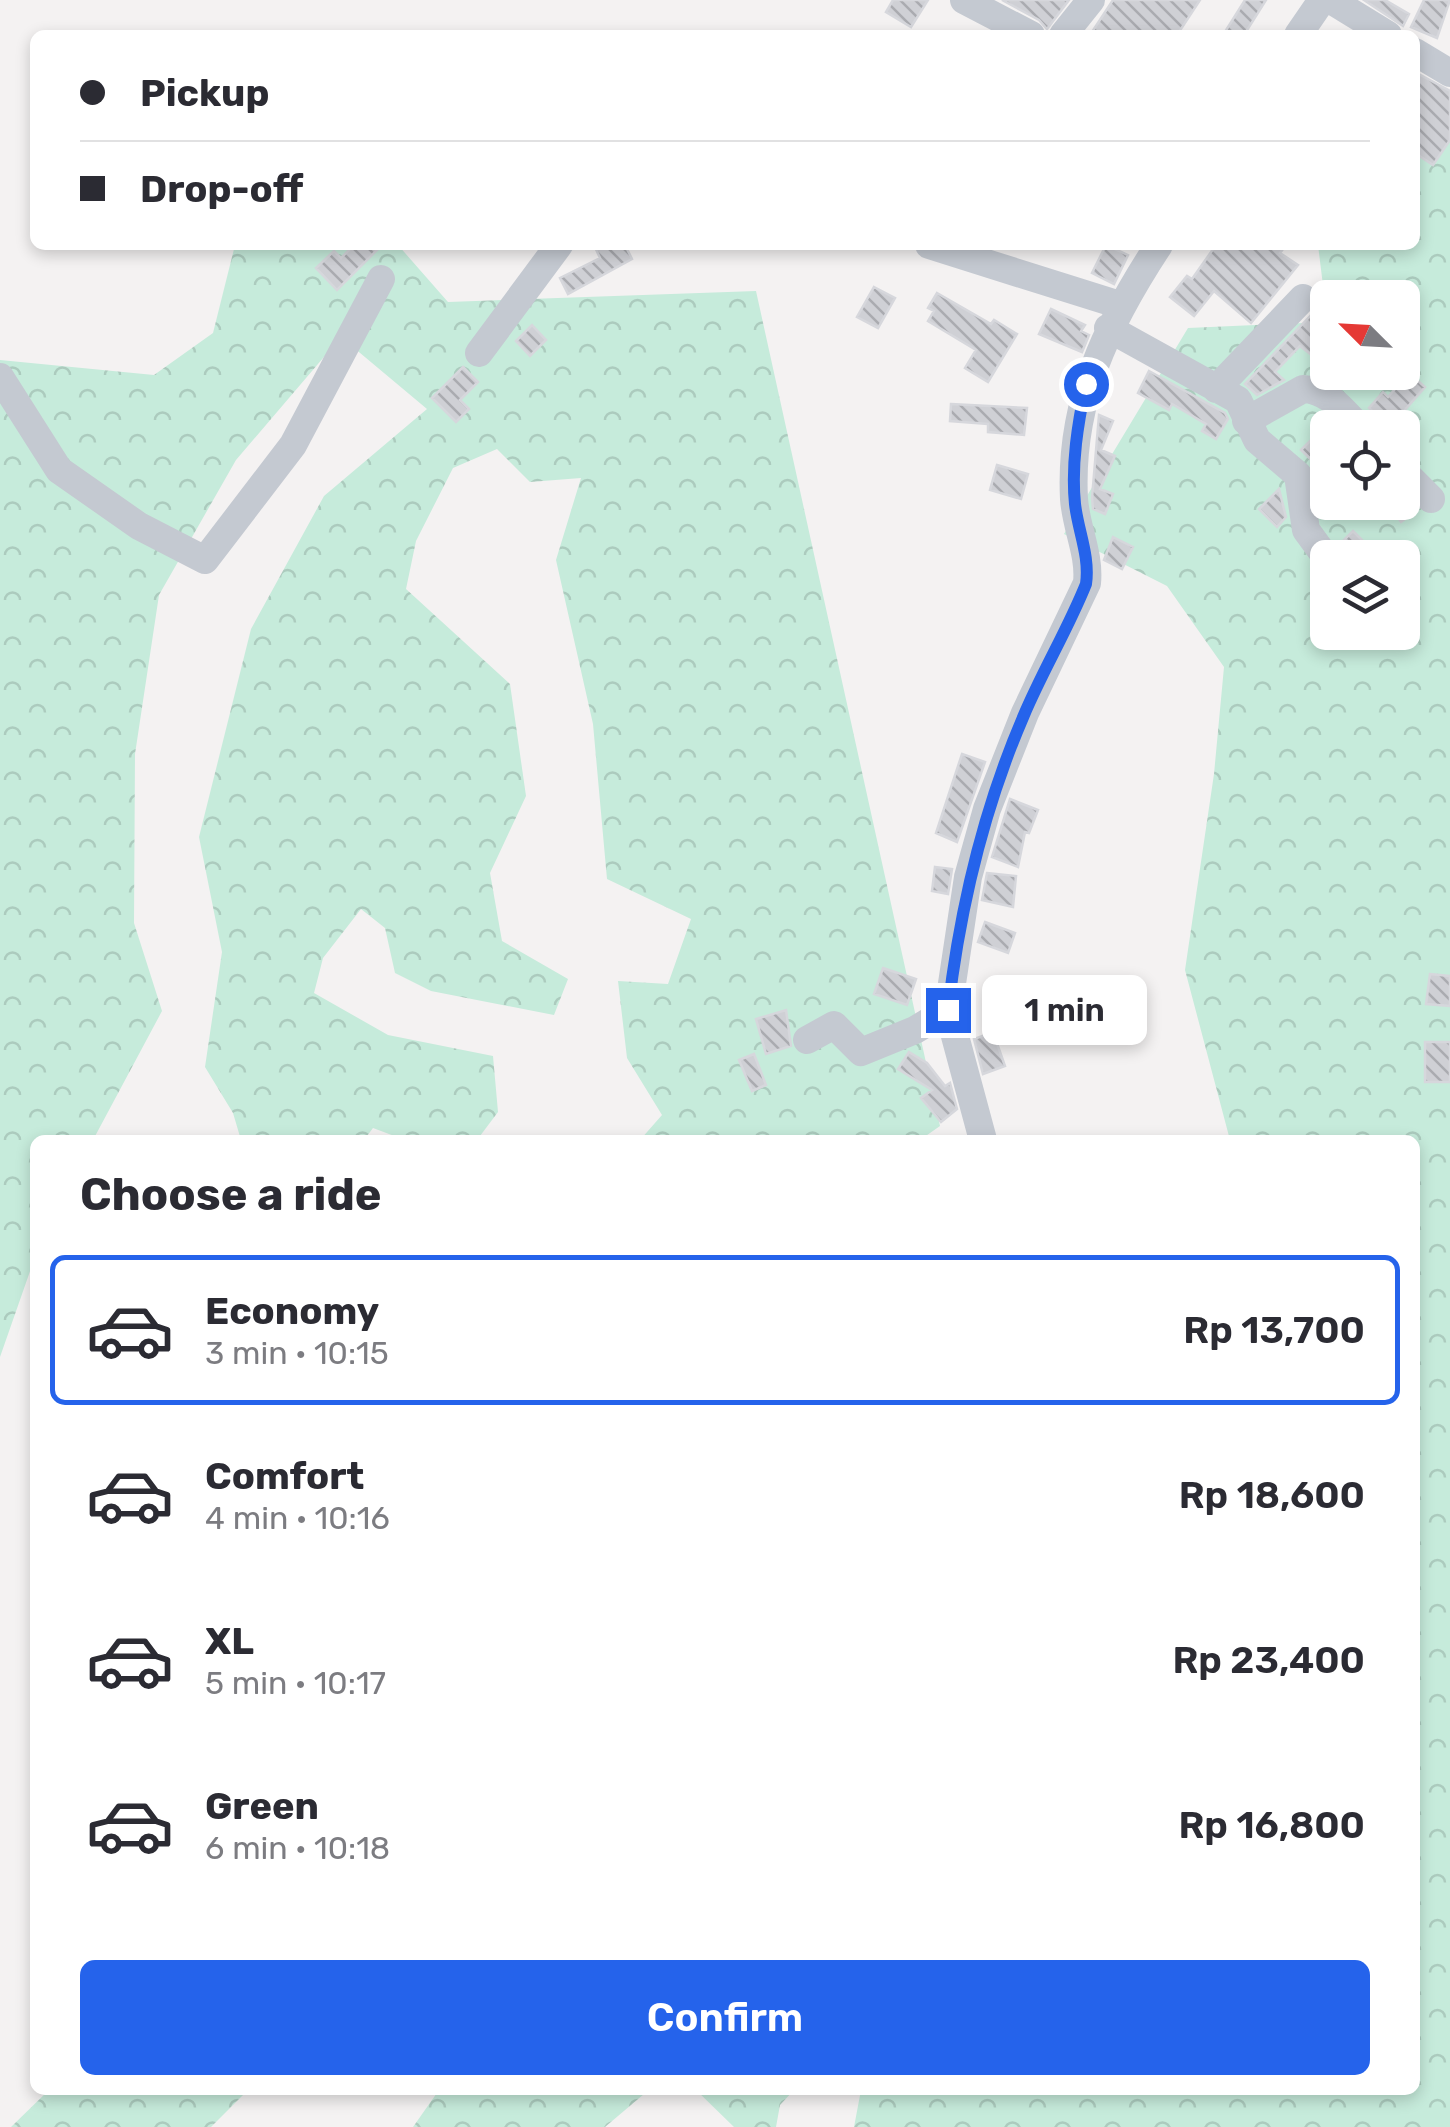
<!DOCTYPE html>
<meta charset="utf-8">
<style>
body{margin:0;font-family:Rubik,sans-serif;background:#f2f2f3;color:#2b2b33;height:100vh;display:flex;flex-direction:column;font-size:38px;white-space:nowrap}
*{box-sizing:border-box;margin:0}
p{font-size:32px;color:#7c7c81}
.icon{flex:none;width:55px;height:55px;fill:none;stroke:currentColor;stroke-width:2;stroke-linecap:round;stroke-linejoin:round}
.map{position:relative;flex:1;overflow:hidden}
.sheet{position:absolute;left:30px;top:1135px;width:1390px;height:960px;display:flex;flex-direction:column;background:#fff;border-radius:15px;box-shadow:0 5px 15px #0003}
.sheet>*{flex:none}
.banner{position:absolute;left:30px;top:30px;width:1390px;height:220px;border-radius:15px;box-shadow:0 5px 15px #0003;display:grid;align-content:center;height:220px;padding:0 50px;background:#fff}
.needle{width:65px;rotate:294deg}
.tools{position:absolute;left:1310px;top:280px;display:grid;gap:20px}
.tools a{display:grid;place-items:center;width:110px;height:110px;border-radius:15px;background:#fff;box-shadow:0 5px 15px #0003;font-size:50px}
.end{position:absolute;width:45px;height:45px;margin:-22px;border:12px solid #2563eb;background:#fff;box-shadow:0 0 0 5px #fff}
.from{border-radius:50%}
.bubble{position:absolute;height:70px;border-radius:15px;background:#fff;box-shadow:0 5px 15px #0003;font-size:32px;font-weight:600;line-height:70px;text-align:center}
.banner b{display:flex;align-items:center;gap:35px;height:95px;font-size:38px}
.banner b+b{border-top:2px solid #e1e1e2}
.banner i{width:25px;height:25px;background:#2b2b33}
ul{padding:0;list-style:none}
li{display:flex;align-items:center;gap:30px;height:150px;margin:0 20px 15px;padding:0 30px;border:5px solid transparent;border-radius:15px}
li div{flex:1}
li b{display:block;font-size:38px}
li em{font-style:normal;font-weight:600}
li.current{border-color:#2563eb}
li>.icon{width:90px;height:90px;stroke-width:1.5}
h2{padding:0 50px;font-size:45px;line-height:120px}
.action{display:flex;gap:20px;margin-top:auto;padding:20px 50px}
.action a{flex:1;height:115px;border-radius:15px;background:#2563eb;color:#fff;font-size:40px;font-weight:600;line-height:115px;text-align:center}
.map>svg:first-child{display:block}
</style>
<div class="map">
<svg width="1450" height="2127" viewBox="0 0 1450 2127">
<defs>
<pattern id="forest-crowns" width="20" height="18" patternUnits="userSpaceOnUse" patternTransform="scale(2.5)"><rect width="20" height="18" fill="#c6ebdb"/><path d="M2 6a3 3 0 1 1 6 0M12 15a3 3 0 1 1 6 0" fill="none" stroke="#accbbe"/></pattern>
<pattern id="building-back-hatch" width="6" height="6" patternUnits="userSpaceOnUse" patternTransform="scale(2.5)"><rect width="6" height="6" fill="#cfd0d5"/><path d="M-1 5l2 2M0 0l6 6M5-1l2 2" fill="none" stroke="#aaabb0"/></pattern>
</defs>
<rect width="100%" height="100%" fill="#f4f2f2"/>
<path fill="url(#forest-crowns)" fill-rule="evenodd" d="M1450,123V2127H854L861,2090H1415V1140H1230L1185,970L1214,774L1224,667L1167,586L1064,534L1188,328L1327,322L1328,372H1402V298H1328L1327,318L1318,245H1415V124ZM1328,428H1402V502H1328ZM1328,558H1402V632H1328Z
M235,245H398L448,302L756,291L940,1126L920,1140H640L662,1115L627,1058L618,981L668,984L691,919L607,879L593,724L556,560L581,478L530,482L497,449L453,468L416,541L406,589L510,684L526,796L490,873L502,941L568,979L554,1015L431,991L395,973L385,928L361,909L323,958L314,993L388,1035L493,1056L498,1112L477,1140H405L373,1128L364,1140H241L233,1113L205,1067L222,952L199,837L251,629L324,496L427,409L341,337L236,460L159,595L135,754L134,923L162,1011L93,1140H35V1257L0,1357V360L154,375L213,333Z
M49,2090H248L211,2127H11Z
M439,2090H642L644,2094L605,2127H413Z
M696,2090H794L780,2105L776,2127H734Z"/>
<path fill="url(#building-back-hatch)" stroke="#d6d7dc" stroke-width="2.5" d="M893,0H928L911,27L886,12Z
M1002,0H1069L1047,29L1039,20Z
M1113,0H1200L1177,35H1090Z
M1245,0H1266L1244,35H1223Z
M1364,0H1385L1409,14L1403,26Z
M1424,0H1450L1437,38L1411,27Z
M1415,72L1450,91V140L1433,165L1415,153Z
M354,245H382L337,290L316,268L334,251L341,258Z
M594,245H625L632,259L568,294L560,278L600,258Z
M1106,245L1128,255L1114,284L1092,273Z
M1216,245H1286L1280,253L1298,265L1251,323L1214,291L1194,316L1170,297L1187,276L1192,279Z
M874,287L895,298L878,328L857,317Z
M937,293L991,324L994,320L1017,334L988,382L965,368L976,350L928,321L934,311L928,308Z
M1051,309L1085,325L1081,331L1089,335L1082,352L1039,334Z
M1315,311L1328,324V368L1300,346L1275,372L1284,380L1257,395L1245,384Z
M532,325L546,340L530,356L516,341Z
M463,367L478,382L460,400L469,409L456,422L432,398Z
M1149,371L1225,413L1228,419L1216,439L1202,431L1206,424L1172,404L1169,410L1138,393Z
M1409,373L1425,387L1404,411L1409,415L1398,428H1390L1369,408L1383,392L1388,397Z
M951,404L1027,408L1024,435L988,432V424L950,421Z
M1099,415L1113,421L1101,450L1115,456L1100,489L1113,494L1105,514L1093,509L1092,498Z
M1328,423V476L1301,450Z
M997,465L1028,474L1021,499L990,490Z
M1279,489L1286,517L1277,527L1259,509Z
M1403,496L1417,510L1401,522L1390,506L1402,502Z
M1353,531L1371,549L1363,558H1345L1339,545Z
M1113,537L1133,547L1122,569L1104,560Z
M962,754L985,762L957,842L936,833Z
M1010,799L1038,810L1029,833L1025,832L1018,867L992,857Z
M935,867L952,869L948,894L932,891Z
M987,873L1016,876L1013,907L982,900Z
M985,922L1015,933L1008,953L978,942Z
M883,968L916,979L907,1005L874,994Z
M1430,974L1450,976V1006L1426,1004Z
M786,1010L791,1046L766,1054L756,1019Z
M993,1032L1005,1066L983,1074L974,1039Z
M1425,1042H1450V1082H1425Z
M909,1052L927,1063L945,1086L950,1083L957,1109L941,1122L921,1098L932,1090L898,1069Z
M754,1054L766,1085L752,1091L739,1060Z"/>
<g fill="none" stroke-linecap="round" stroke-linejoin="round">
<path stroke="#c4c9d1" stroke-width="28" d="M964,0L1031,35
M1331,0L1388,35
M1063,35L1091,0
M1298,35L1322,0
M1415,52L1450,73
M929,245L1120,305
M1108,328L1238,400L1257,440L1298,475L1306,530L1328,560
M479,353L559,245
M0,377L59,470L139,526L205,560L293,445L381,279
M1216,389L1303,298
M1246,421L1303,389C1329,390 1343,411 1360,428
M1402,470L1431,499
M807,1040L834,1025L861,1052L915,1030L948,1010
M983,1140L948,1010L968,877L987,809L1025,713L1087,583C1090,554 1076,528 1074,499C1069,402 1107,324 1159,245"/>
</g>
<g fill="none" stroke-linecap="round" stroke-linejoin="round">
<path stroke="#2563eb" stroke-width="12" d="M948,1010C960,907 983,810 1024,715C1043,670 1068,629 1086,584C1090,556 1078,531 1075,504C1071,464 1078,423 1086,384"/>
</g>
</svg>
<div class="tools">
<a><svg class="needle" viewBox="-14 -14 28 28"><path d="M0-13l5 13h-10z" fill="#e53935"/><path d="M0 13l5-13h-10z" fill="#7c7c81"/></svg></a>
<a><svg class="icon" aria-label="locate" viewBox="0 0 24 24"><circle cx="12" cy="12" r="6"/><path d="M12 2v4M12 18v4M2 12h4M18 12h4"/></svg></a>
<a><svg class="icon" aria-label="layers" viewBox="0 0 24 24"><path d="M12 4l9 5-9 5-9-5zM3 14l9 5 9-5"/></svg></a>
</div>
<i class="end from" style="left:1086px;top:384px"></i>
<i class="end" style="left:948px;top:1010px"></i>
<div class="bubble" style="left:982px;top:975px;width:165px">1 min</div>
<div class="banner">
<b><i class="from"></i>Pickup</b>
<b><i></i>Drop-off</b>
</div>
<section class="sheet">
<h2>Choose a ride</h2>
<ul>
<li class="current"><svg class="icon" aria-label="car" viewBox="0 0 24 24"><path d="M5 17H2v-5l4-1 3-4h7l3 4 3 1v5h-3M9 17h6M6 11h13"/><circle cx="7" cy="17" r="2"/><circle cx="17" cy="17" r="2"/></svg><div><b>Economy</b><p>3 min · 10:15</p></div><em>Rp 13,700</em></li>
<li><svg class="icon" aria-label="car" viewBox="0 0 24 24"><path d="M5 17H2v-5l4-1 3-4h7l3 4 3 1v5h-3M9 17h6M6 11h13"/><circle cx="7" cy="17" r="2"/><circle cx="17" cy="17" r="2"/></svg><div><b>Comfort</b><p>4 min · 10:16</p></div><em>Rp 18,600</em></li>
<li><svg class="icon" aria-label="car" viewBox="0 0 24 24"><path d="M5 17H2v-5l4-1 3-4h7l3 4 3 1v5h-3M9 17h6M6 11h13"/><circle cx="7" cy="17" r="2"/><circle cx="17" cy="17" r="2"/></svg><div><b>XL</b><p>5 min · 10:17</p></div><em>Rp 23,400</em></li>
<li><svg class="icon" aria-label="car" viewBox="0 0 24 24"><path d="M5 17H2v-5l4-1 3-4h7l3 4 3 1v5h-3M9 17h6M6 11h13"/><circle cx="7" cy="17" r="2"/><circle cx="17" cy="17" r="2"/></svg><div><b>Green</b><p>6 min · 10:18</p></div><em>Rp 16,800</em></li>
</ul>
<div class="action"><a>Confirm</a></div>
</section>
</div>
